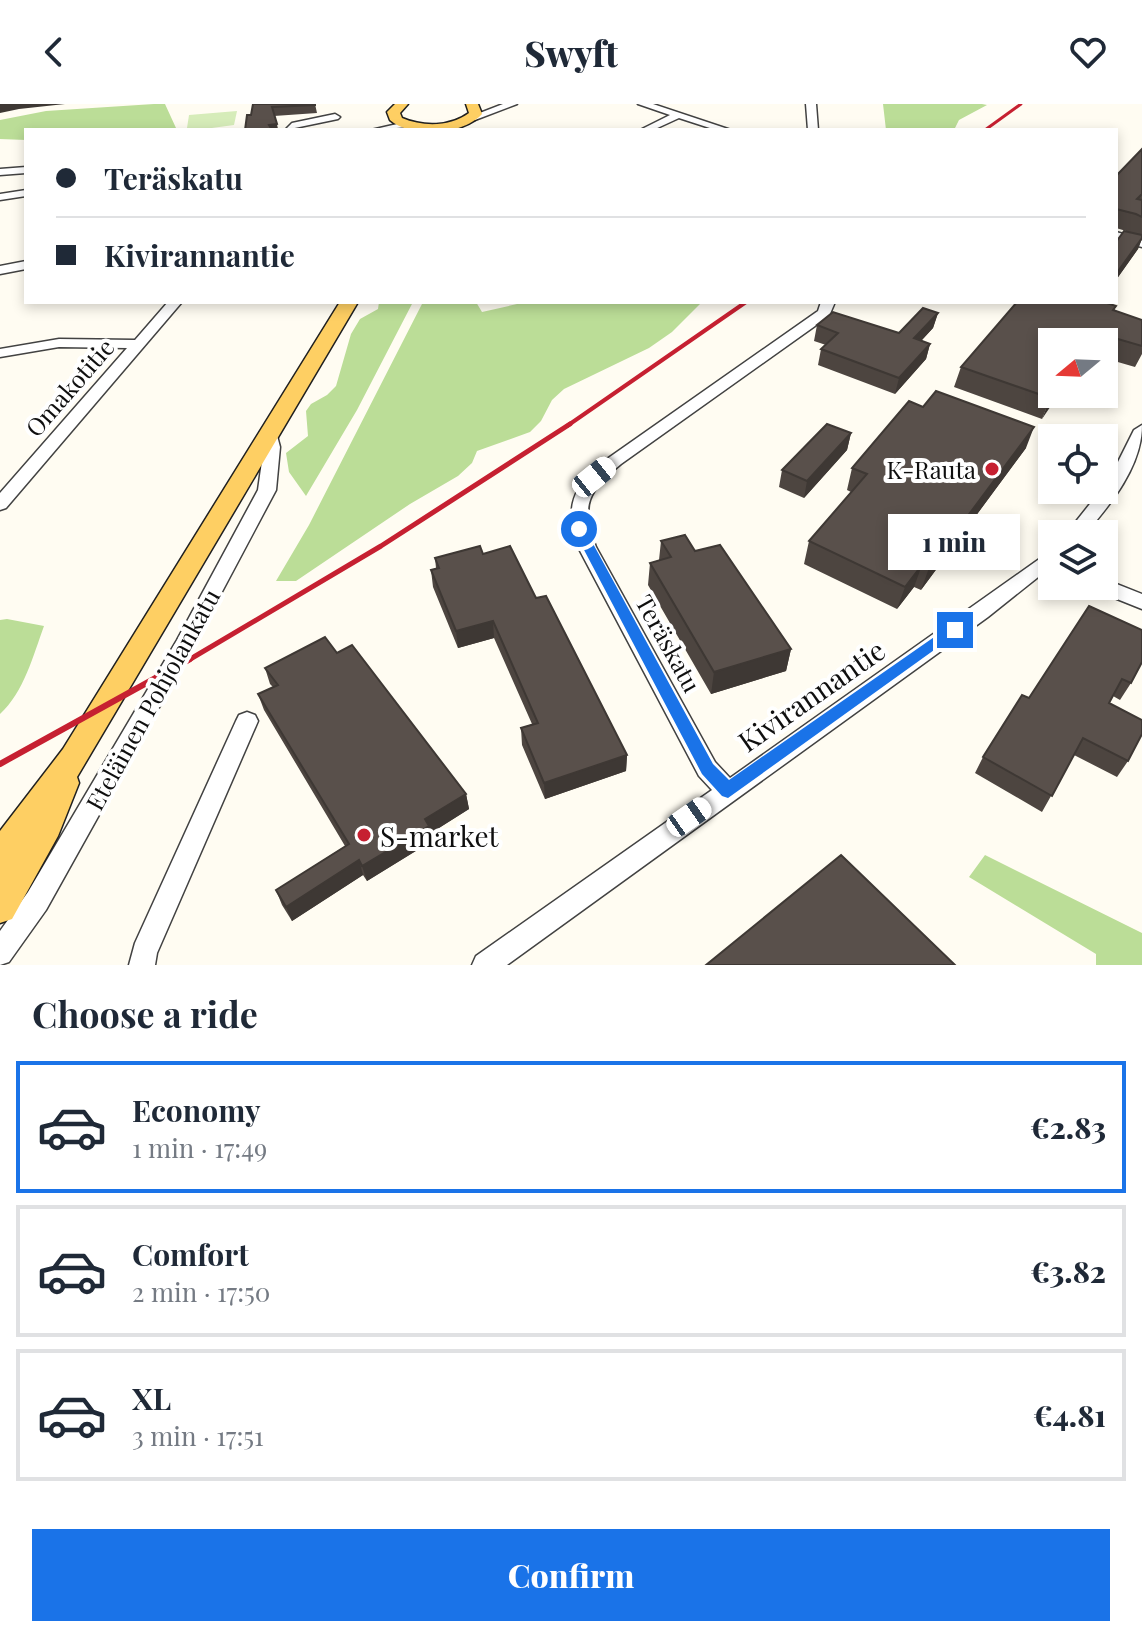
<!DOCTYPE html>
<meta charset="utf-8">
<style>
body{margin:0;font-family:"Playfair Display",serif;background:#f2f2f3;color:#1f2937;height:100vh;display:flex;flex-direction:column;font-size:30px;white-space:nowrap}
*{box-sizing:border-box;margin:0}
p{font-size:26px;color:#747a83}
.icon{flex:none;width:44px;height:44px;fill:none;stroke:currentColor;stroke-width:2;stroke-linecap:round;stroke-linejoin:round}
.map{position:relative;height:861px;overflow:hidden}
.drawer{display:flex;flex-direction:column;background:#fff;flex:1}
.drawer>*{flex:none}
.guide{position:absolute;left:24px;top:24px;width:1094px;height:176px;border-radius:0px;box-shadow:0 4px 12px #0003;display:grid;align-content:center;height:176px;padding:0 32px;background:#fff}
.needle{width:52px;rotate:251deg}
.controls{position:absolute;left:1038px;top:224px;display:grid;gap:16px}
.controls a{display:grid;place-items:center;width:80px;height:80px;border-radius:0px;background:#fff;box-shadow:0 4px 12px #0003;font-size:40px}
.end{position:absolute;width:36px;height:36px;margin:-18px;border:10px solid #1a73e8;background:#fff;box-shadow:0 0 0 4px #fff}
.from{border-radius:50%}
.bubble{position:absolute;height:56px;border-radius:0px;background:#fff;box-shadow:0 4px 12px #0003;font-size:26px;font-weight:800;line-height:56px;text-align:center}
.car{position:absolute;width:24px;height:48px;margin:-24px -12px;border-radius:10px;box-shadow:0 0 6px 2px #0007;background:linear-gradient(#fff 24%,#345 0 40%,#fff 0 76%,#345 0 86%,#fff 0)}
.guide b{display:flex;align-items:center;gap:28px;height:76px;font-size:30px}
.guide b+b{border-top:2px solid #e0e1e3}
.guide i{width:20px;height:20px;background:#1f2937}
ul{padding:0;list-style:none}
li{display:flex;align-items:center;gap:24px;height:132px;margin:0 16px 12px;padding:0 16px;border:4px solid #e0e1e3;border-radius:0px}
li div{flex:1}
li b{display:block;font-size:30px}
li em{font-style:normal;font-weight:800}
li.selected{border-color:#1a73e8}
li>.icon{width:72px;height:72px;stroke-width:1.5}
h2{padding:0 32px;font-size:36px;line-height:96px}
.primary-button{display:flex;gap:16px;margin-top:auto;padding:16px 32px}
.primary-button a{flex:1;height:92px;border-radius:0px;background:#1a73e8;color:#fff;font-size:32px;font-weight:800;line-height:92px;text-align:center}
header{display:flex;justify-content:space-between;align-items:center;height:104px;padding:0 32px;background:#fff;font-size:36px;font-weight:800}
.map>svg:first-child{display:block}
</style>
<header><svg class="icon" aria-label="back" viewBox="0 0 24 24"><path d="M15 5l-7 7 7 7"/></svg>Swyft<svg class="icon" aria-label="heart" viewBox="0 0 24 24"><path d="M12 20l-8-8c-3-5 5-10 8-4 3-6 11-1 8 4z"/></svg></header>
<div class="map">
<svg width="1142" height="861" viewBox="0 0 1142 861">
<rect width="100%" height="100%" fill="#fffcf2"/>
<path fill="#d6ecb9" d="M237,7L234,21L197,26L187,24L189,11Z"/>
<path fill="#bbdd97" d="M154,0H165L176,24L26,26V36L0,35V16L46,7Z
M883,0H982L987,1L959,16L954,26H886Z
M379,198H413L357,306L306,392L289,368L286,349L308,332L306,307L311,300L327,291L336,282L351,230L360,215L378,205Z
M423,198H476L482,208L526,198H702L672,228L649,244L564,285L552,296L541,317L530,328L477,347L472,359L458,372L410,400L296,477H276L309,421Z
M7,515L44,522C33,552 24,588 0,610V516Z
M985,751L1142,829V861H1096V850L969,773Z"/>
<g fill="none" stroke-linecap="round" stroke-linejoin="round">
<defs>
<path id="minor" d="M503,0H517L475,16L467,14Z
M638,0H653L731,26H716L679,14L653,26H640L670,11Z
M806,0H816L818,26H808Z
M335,10L340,13L338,15L285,26L292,19Z
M406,18L409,19V23L371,26Z
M26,63V69L0,71V65Z
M26,86V92L0,96V90Z
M1116,128L1142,135V143L1116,136Z
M26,157V165L0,170V162Z
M168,198H182L6,404L0,406V389L127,244L59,243L0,253V245L59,235L135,236Z
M821,198H835L829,212L621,360C588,387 580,401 596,443L715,658L730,674L1052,446V462L988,513L507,861H472L476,852L712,686L699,672L578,443C566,409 570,387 597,362L818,207Z
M1142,321C1142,362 1111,400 1085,430H1066L1101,386H1104L1134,326Z
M268,323L276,328L280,343L276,386L191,546L46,806L9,858L0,861V827L28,788L177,536L258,386L264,343L260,328Z
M1104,475L1142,490V505L1097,487L1094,482H1104Z
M247,608L255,611L258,617L157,849L155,861H129L135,839L236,617L239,611Z"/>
<path id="major" d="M395,0H408L400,9L402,14C423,23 450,23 469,9L466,0H478L482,10C463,31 412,35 390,16L387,8Z
M340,198H358L77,673L79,679L58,732L12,815L0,819V727L63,645Z"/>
</defs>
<use href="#minor" stroke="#424242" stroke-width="3"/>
<use href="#major" stroke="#202020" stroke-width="3"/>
<use href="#minor" fill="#fff" fill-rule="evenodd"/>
<use href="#major" fill="#fecf63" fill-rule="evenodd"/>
<path stroke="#c62031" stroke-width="3" d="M985,26L1021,0"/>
<path stroke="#c62031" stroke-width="4" d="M567,322L746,198"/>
<path stroke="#c62031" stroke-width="5" d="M187,557L381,442L570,320"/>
<path stroke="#c62031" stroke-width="6" d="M0,660L190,555"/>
</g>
<path fill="#4d4540" d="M253,0H315L317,9L274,12L278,26H245L251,11Z
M1142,45V135L1138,145L1116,176V138L1133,129L1116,124V72Z
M1116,202L1114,207L1142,216V250L1135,263L1104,254V238H1052V290L1042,315L954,283L961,263Z
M938,209L933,224L921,237L930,240L926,255L895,290L818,261L821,245L826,241L814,237L817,221L899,229Z
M851,329L847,346L804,394L779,383L782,366Z
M1026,344L921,486L914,483L897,505L804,460L809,437L851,388L847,386L852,364Z
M661,437L695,447L791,545L786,567L711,590L648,481L650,459L659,456Z
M483,450L536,494L627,651L626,667L545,695L522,641L521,624L532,620L494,534L458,544L433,483L431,466L436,464L435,454Z
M1089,502L1131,579L1120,596L1113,592L1109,599L1128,657L1117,673L1074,651L1042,708L975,669L983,653L1029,594Z
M337,549L466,690L469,705L431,729L432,737L367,777L363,771L292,817L282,801L276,786L345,742L264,606L258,590L273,583L270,580L265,564Z"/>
<path fill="#3e3834" d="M0,0H65L19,5L0,9Z
M277,20L278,26H270L269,21Z
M1142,134L1138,145L1116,176V170Z
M938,209L933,224L909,250L914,234Z
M930,240L926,255L895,290L899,274Z
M1053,290H1059L1042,315L1050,294Z
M1034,323L1026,344L921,486L929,464Z
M851,329L847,346L804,394L807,377Z
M922,461L914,483L897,505L905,483Z
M493,517L494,534L458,544L456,527Z
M791,545L786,567L711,590L714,568Z
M627,651L626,667L545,695L544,679Z
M466,690L469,705L431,729L432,737L367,777L362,762L425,715Z
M359,756L363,771L292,817L286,803Z"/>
<path fill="#59504b" stroke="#3e3834" stroke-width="2" d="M253,0H315V1L272,3L277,20L269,21L272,26H245L247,11H251Z
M1142,45V90L1137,95L1142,96V113L1136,110L1116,105V72Z
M1124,127L1142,131V134L1116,170V138Z
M1017,198H1104L1116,202L1113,206L1142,216V242L1097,229L1090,238H1052V290H1053L1050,294L961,263Z
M923,204L938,209L914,234L930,240L899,274L821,245L838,229L817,221L833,208L899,229Z
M936,287L1034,323L929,464L922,461L905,483L809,437L867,370L852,364L909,297L923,303Z
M827,320L851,329L807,377L782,366Z
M685,431L695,447L720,441L791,545L714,568L650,459L671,453L661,437Z
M480,442L483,450L510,442L536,494L546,492L627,651L544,679L521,624L538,619L493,517L456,527L431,466L439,464L435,454Z
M1089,502L1142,526V558L1131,579L1122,575L1109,599L1142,616V630L1128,657L1083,634L1052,692L983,653L1022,591L1029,594Z
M325,533L337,549L352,541L466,690L425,715L429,722L362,762L359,756L286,803L276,786L349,740L258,590L278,581L265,564Z
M841,751L955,861H706Z"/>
<path fill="#1a73e8" d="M579,421L585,425L713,660L729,676L950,522H960L962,526L728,694L722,692L702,670L573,425Z"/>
<g fill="#c62031" stroke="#fff" stroke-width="3">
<circle cx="992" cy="365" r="8"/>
<circle cx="364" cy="731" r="8"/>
</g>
<g text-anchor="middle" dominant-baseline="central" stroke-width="8" stroke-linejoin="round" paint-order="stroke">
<g font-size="24" fill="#0f0f0f" stroke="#fff">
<text transform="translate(69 283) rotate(-49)">Omakotitie</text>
<text transform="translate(669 539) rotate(61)">Teräskatu</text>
<text transform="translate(152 595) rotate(-61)">Eteläinen Pohjolankatu</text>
</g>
<g font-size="24" fill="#0f0f0f" stroke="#fff" text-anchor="end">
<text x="976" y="365">K-Rauta</text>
</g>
<g font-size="28" fill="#0f0f0f" stroke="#fff">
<text transform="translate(811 591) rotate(-35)">Kivirannantie</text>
</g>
<g font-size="28" fill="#0f0f0f" stroke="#fff" text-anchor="start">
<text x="380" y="731">S-market</text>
</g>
</g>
</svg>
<div class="controls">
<a><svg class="needle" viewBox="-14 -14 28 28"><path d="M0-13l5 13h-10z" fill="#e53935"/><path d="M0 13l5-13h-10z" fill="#747a83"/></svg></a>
<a><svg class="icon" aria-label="locate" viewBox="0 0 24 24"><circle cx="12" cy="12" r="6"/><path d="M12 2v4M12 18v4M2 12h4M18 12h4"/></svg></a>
<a><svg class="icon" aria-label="layers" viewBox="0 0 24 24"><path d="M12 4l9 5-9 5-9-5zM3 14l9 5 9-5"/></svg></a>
</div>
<i class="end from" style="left:579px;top:425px"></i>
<i class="end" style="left:955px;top:526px"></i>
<div class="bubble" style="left:888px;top:410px;width:132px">1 min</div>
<i class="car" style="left:594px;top:373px;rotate:51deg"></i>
<i class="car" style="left:689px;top:713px;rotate:55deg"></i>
<div class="guide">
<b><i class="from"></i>Teräskatu</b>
<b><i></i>Kivirannantie</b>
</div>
</div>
<section class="drawer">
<h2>Choose a ride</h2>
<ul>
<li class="selected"><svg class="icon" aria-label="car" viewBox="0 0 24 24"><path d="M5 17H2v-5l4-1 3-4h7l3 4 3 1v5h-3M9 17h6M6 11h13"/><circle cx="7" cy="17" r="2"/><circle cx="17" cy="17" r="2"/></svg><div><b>Economy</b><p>1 min · 17:49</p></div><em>€2.83</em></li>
<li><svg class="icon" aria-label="car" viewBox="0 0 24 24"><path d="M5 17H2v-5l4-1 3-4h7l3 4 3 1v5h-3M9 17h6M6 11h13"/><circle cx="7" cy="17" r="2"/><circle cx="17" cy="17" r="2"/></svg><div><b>Comfort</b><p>2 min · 17:50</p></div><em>€3.82</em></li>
<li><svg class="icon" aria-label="car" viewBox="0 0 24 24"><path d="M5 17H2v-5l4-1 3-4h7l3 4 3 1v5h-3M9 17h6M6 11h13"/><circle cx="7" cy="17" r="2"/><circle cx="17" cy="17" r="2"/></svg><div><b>XL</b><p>3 min · 17:51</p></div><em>€4.81</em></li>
</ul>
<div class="primary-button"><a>Confirm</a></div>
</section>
